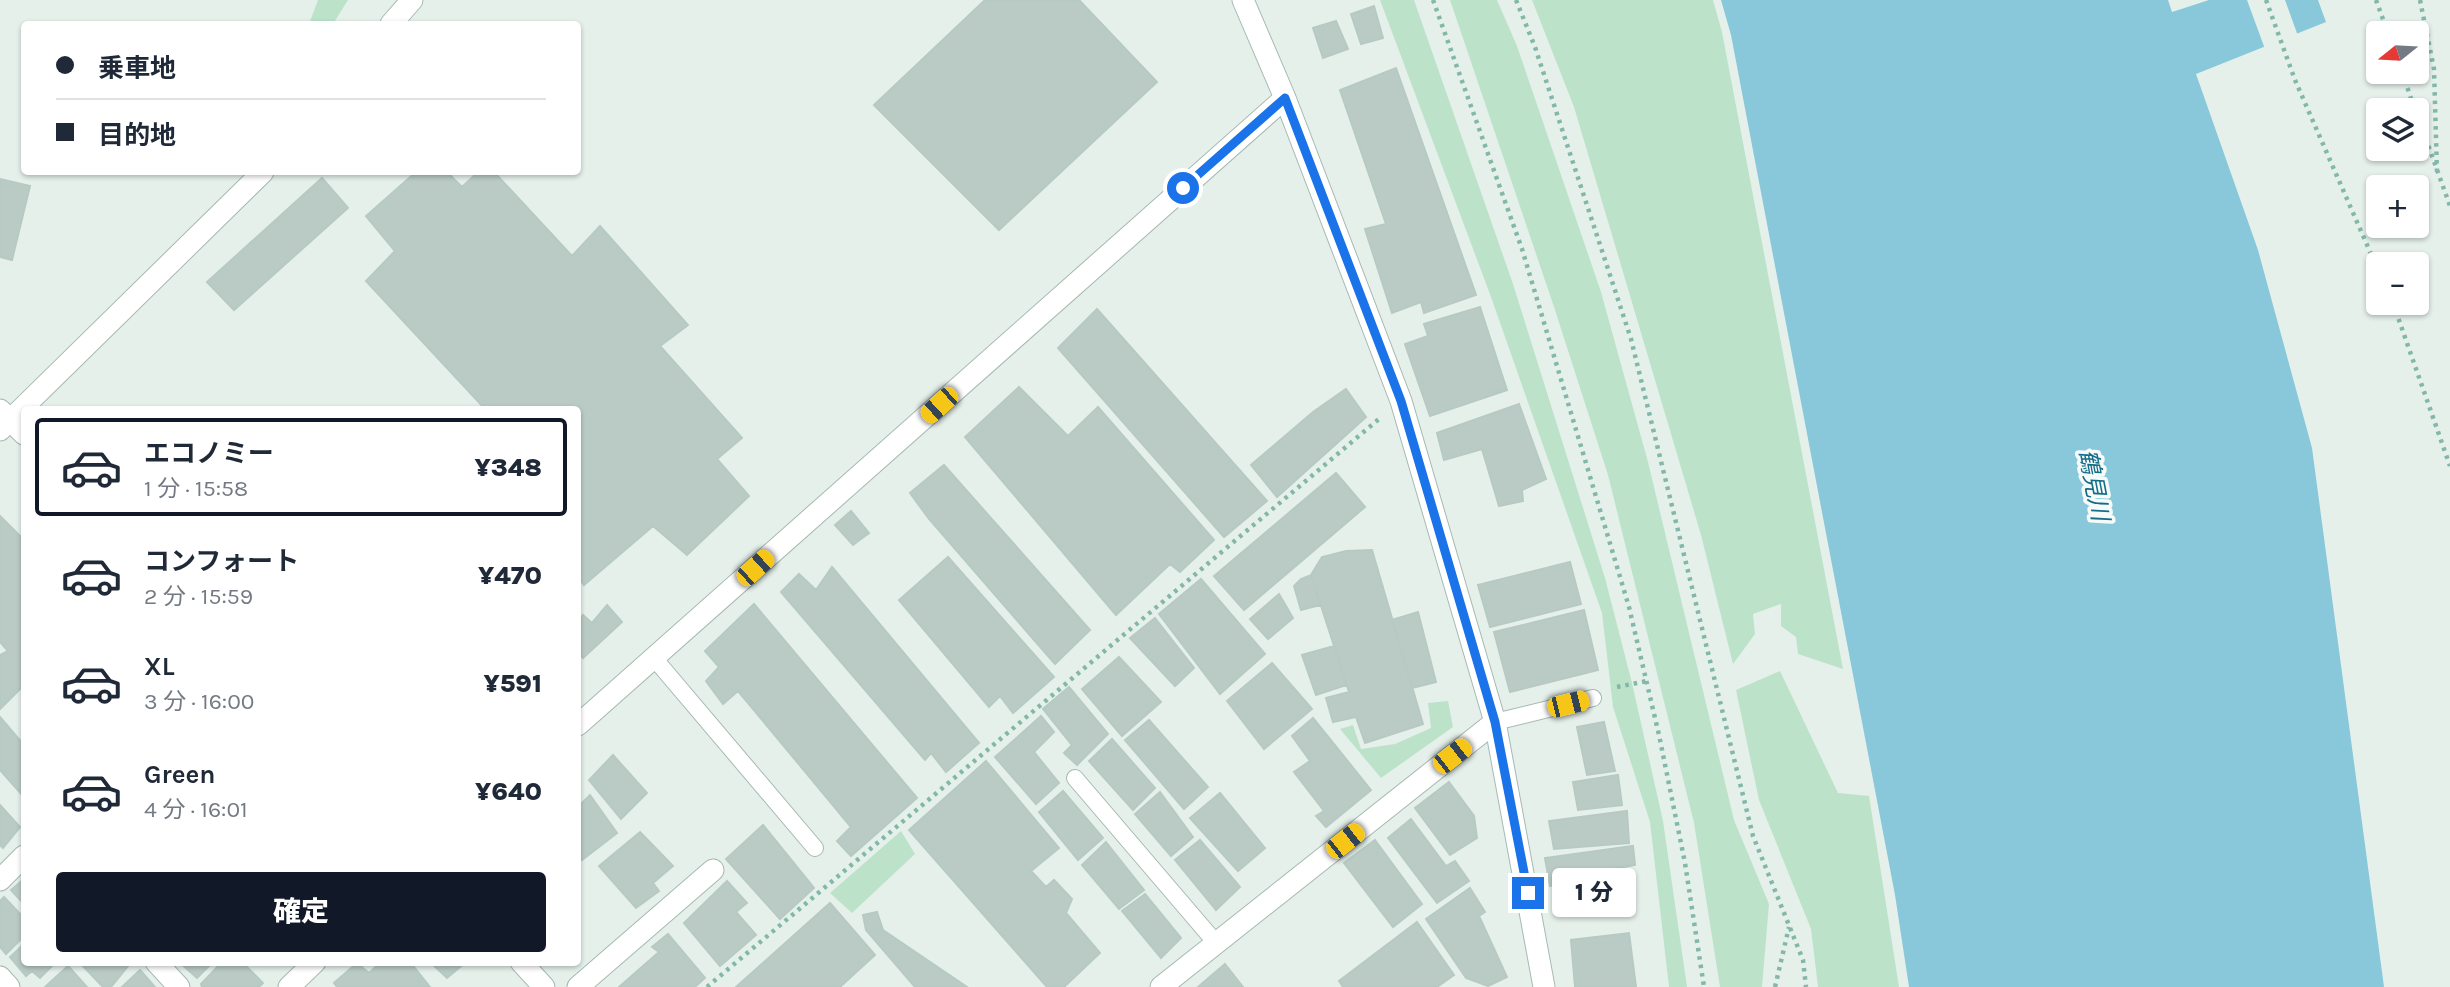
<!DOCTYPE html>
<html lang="ja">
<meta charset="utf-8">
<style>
body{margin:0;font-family:Karla,"Noto Sans JP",sans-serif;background:#f2f2f3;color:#1f2937;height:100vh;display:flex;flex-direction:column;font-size:26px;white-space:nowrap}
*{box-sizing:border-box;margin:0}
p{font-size:23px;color:#747a83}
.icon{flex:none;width:38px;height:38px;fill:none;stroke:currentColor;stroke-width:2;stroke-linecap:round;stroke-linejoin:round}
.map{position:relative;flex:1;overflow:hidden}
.drawer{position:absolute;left:21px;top:406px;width:560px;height:560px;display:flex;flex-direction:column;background:#fff;border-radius:7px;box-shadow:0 2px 5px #0004}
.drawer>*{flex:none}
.guide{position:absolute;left:21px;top:21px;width:560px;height:154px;border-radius:7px;box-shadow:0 2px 5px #0004;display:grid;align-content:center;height:154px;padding:0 35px;background:#fff}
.needle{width:46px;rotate:252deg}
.buttons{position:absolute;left:2366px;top:21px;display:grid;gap:14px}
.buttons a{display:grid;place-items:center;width:63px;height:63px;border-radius:7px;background:#fff;box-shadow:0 2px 5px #0004;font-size:35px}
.end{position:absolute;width:32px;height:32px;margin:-16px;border:9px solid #1a73e8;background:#fff;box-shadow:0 0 0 4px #fff}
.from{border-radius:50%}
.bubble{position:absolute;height:49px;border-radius:7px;background:#fff;box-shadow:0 2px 5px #0004;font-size:23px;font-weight:800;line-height:49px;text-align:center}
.car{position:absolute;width:21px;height:42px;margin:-21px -10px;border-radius:9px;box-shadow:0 0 5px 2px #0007;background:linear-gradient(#f5c518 24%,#345 0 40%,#f5c518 0 76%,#345 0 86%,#f5c518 0)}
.guide b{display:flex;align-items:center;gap:24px;height:66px;font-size:26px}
.guide b+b{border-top:2px solid #e0e1e3}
.guide i{width:18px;height:18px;background:#1f2937}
ul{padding:12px 0 0;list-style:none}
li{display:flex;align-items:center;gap:21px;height:98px;margin:0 14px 10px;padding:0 21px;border:4px solid transparent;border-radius:7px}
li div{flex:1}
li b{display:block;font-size:26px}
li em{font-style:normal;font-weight:800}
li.active{border-color:#111827}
li>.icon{width:63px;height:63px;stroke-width:1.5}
.button{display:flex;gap:14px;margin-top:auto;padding:14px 35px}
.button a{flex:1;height:80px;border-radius:7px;background:#111827;color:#fff;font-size:28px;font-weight:800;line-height:80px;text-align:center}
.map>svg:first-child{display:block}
</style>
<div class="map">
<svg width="2450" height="987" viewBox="0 0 2450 987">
<rect width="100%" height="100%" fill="#e5f0eb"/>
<path fill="#bce3c9" d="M318,0H348L333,24H309Z
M1380,0H1414L1513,284L1605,578L1632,683L1663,821L1687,987H1669L1650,822L1613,707L1602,613L1491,297Z
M1450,0H1497L1517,46L1601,292L1648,462L1734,820L1769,904L1762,987H1720L1694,823L1608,475L1554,307Z
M1532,0H1713L1722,32L1843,669L1798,654L1796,637L1781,626V604L1753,614L1755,634L1733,664L1701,535L1574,107Z
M1780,671L1838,793L1869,796L1899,987H1818L1811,929L1759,800L1736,690Z
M1448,701L1453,727L1381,778L1340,729L1353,725L1361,749L1395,744L1431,728L1428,703Z
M901,831L915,854L852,913L830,893Z"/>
<path fill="#88c8da" d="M1721,0H2168L2172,12L2209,0H2318L2326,22L2196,74L2258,250L2312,448L2384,987H1909L1895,895L1731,35Z"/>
<path fill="#e5f0eb" d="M2247,0H2285L2298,36L2265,49Z"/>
<path fill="#bacbc5" stroke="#b6cac3" stroke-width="2" d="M985,0H1079L1157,82L999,230L874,105Z
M1374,6L1383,38L1361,44L1351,14Z
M1336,21L1348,49L1323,58L1313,28Z
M1396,68L1476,295L1424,313L1421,302L1392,313L1365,229L1386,224L1340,90Z
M416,172H447L462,187L478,172H494L572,256L600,226L688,325L660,346L742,438L717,459L749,496L687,555L653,526L584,585L578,577V410H486L366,281L395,251L366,216Z
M322,178L348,208L234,310L207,282Z
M0,179L30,186L12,260L0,257Z
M1480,307L1507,390L1430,416L1405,344L1428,336L1424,324Z
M1097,309L1267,501L1224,537L1058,348Z
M1019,387L1068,436L1098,407L1214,540L1180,572L1170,564L1116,615L965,437Z
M1346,389L1366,417L1277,497L1251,465L1313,412Z
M1519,404L1546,479L1522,490L1523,501L1499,506L1482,449L1444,460L1437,433Z
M944,465L1090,630L1055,664L929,519L910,493Z
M1336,473L1365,507L1244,610L1214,576Z
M851,511L869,533L853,545L835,525Z
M0,516L24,540V685L0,709V655L8,651L0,642Z
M1372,550L1423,724L1365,743L1356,717L1333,722L1326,698L1349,692L1311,575L1322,557L1346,551Z
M948,557L1054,677L1013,713L1000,696L989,707L899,600Z
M1570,562L1581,604L1490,627L1478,585Z
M832,567L979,743L946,772L931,753L925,760L781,592L799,574L816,590Z
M1311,575L1320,605L1301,610L1294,586L1301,579Z
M1201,579L1265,654L1220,694L1159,614Z
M1279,594L1293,618L1268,639L1250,619Z
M754,604L917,798L851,856L837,841L851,827L738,691L723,704L706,681L719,667L705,651Z
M607,605L622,622L583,658L578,653V621L583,615L592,623Z
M1584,610L1598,670L1510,692L1494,632Z
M1418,612L1436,682L1412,688L1392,620Z
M1155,618L1194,668L1175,686L1130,638Z
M1334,646L1346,685L1316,695L1302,655Z
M1119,657L1161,702L1122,736L1082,689Z
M1272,663L1312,709L1264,749L1227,701Z
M1069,687L1108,734L1077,765L1064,753L1072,745L1043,709Z
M1041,716L1054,732L1034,752L1059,783L1036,804L995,757Z
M0,717L24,745V797L0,770Z
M1313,718L1371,790L1326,827L1316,816L1324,811L1294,772L1310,761L1292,736Z
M1149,720L1208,787L1184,809L1125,740Z
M1604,722L1615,771L1587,775L1577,727Z
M1112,739L1155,788L1133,810L1089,761Z
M613,755L647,793L621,819L589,780Z
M986,761L1059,848L1031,871L1046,887L1054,880L1072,899L1066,913L1100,953L1064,987H1047L909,830Z
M1618,775L1622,805L1578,810L1573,782Z
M1449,782L1474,816L1477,838L1450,855L1415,808Z
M1063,791L1103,838L1078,860L1039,812Z
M1160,792L1193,837L1171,856L1135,814Z
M1220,793L1265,848L1238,871L1190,818Z
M590,795L617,833L582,860L578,854V807Z
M0,805L20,827L3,848L0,845Z
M1627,811L1629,843L1554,849L1549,821Z
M1411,819L1446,866L1455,861L1469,881L1437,903L1388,838Z
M763,825L814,888L780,919L726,859Z
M640,832L673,866L653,883L659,891L636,908L599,866Z
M1200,840L1240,887L1216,910L1175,860Z
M1375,840L1422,904L1393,927L1344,863Z
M1106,842L1144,890L1119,909L1082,865Z
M1633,846L1635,865L1597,872L1598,881L1550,886L1545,858Z
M24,879V904L11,890Z
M727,881L747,903L736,912L756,935L720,966L684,923Z
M1470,888L1485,912L1479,916L1507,977L1488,986L1466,978L1426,919Z
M1145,894L1181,938L1161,958L1122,911Z
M4,897L24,918V936L6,954L0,947V901Z
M830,903L875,955L840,987H736Z
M877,912L883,930L967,987H915L866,930L863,915Z
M1417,922L1454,975L1437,987H1343L1339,981Z
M1629,933L1636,987H1575L1571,940Z
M668,934L705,978L695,987H619L659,952L652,947Z
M24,944V962H56L40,978L32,971L26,976L10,957Z
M79,962H124L128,966L111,987H103Z
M179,962H213L197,978Z
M222,962H242L263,983L259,987H202L201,984Z
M381,962H410L430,987H337L334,983L357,963L369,973Z
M430,962H466L447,978Z
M1225,964L1243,987H1198Z
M68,966L87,987H45Z
M140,970L155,987H122Z"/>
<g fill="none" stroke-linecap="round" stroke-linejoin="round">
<defs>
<path id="service" d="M654,658L815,848
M1495,722L1593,698
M1075,778L1216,943"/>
<path id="minor" d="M0,880L24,856
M156,962L179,987
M0,977L9,987
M289,987L315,962
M578,987L713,870
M1161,987L1495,722"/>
<path id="tertiary" d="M1243,0L1285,98L1401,401L1495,722L1544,987
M391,24L412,0
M0,410L24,434
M0,430L263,172
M578,725L1285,98
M521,962L544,987"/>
</defs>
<use href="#service" stroke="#a6b9b3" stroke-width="18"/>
<use href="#minor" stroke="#a6b9b3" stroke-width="23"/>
<use href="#tertiary" stroke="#a6b9b3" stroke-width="23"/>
<path stroke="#82b7a9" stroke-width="4.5" stroke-dasharray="3.5 5" stroke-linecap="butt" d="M1433,0L1522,249L1629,607L1659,735L1685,863L1704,987
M1516,0L1535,47L1631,339L1753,836L1803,960L1806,987
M2266,0L2295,80L2378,270
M2376,0L2388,33
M2420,0L2434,69L2437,172
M2402,72L2415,110
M2417,114L2450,206
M2393,303L2450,466
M1617,687L1647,681
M707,987L1379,419
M1775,987L1789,927"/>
<use href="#service" stroke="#fff" stroke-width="16"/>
<use href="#minor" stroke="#fff" stroke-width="21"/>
<use href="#tertiary" stroke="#fff" stroke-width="21"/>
</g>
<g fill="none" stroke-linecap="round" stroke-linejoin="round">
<path stroke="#1a73e8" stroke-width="9" d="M1183,188L1285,98L1401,401L1495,722L1528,893"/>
</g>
<g text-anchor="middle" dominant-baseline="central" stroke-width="7" stroke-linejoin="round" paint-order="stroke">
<g font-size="24" font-style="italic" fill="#146d88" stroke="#f6fbf9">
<text transform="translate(2094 485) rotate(79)">鶴見川</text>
</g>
</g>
</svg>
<div class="buttons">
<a><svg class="needle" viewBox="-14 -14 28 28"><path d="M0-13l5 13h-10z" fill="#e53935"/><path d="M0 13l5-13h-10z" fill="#747a83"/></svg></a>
<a><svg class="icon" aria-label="layers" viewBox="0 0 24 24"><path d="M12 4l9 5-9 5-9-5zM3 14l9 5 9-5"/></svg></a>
<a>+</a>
<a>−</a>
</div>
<i class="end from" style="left:1183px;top:188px"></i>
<i class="end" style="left:1528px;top:893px"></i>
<div class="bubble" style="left:1552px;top:868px;width:84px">1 分</div>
<i class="car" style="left:939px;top:405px;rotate:228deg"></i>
<i class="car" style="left:755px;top:568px;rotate:48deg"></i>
<i class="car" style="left:1568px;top:704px;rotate:76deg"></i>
<i class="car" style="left:1452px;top:756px;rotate:52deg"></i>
<i class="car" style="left:1345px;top:841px;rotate:52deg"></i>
<div class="guide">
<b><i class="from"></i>乗車地</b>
<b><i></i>目的地</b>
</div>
<section class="drawer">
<ul>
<li class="active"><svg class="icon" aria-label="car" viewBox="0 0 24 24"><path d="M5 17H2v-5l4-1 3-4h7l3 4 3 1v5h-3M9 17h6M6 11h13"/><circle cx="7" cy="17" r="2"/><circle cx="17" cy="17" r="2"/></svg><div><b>エコノミー</b><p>1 分 · 15:58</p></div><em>¥348</em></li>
<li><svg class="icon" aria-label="car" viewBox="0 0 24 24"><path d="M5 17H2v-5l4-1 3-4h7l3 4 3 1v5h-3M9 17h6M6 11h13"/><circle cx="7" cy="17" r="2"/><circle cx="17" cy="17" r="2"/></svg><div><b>コンフォート</b><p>2 分 · 15:59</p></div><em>¥470</em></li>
<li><svg class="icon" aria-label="car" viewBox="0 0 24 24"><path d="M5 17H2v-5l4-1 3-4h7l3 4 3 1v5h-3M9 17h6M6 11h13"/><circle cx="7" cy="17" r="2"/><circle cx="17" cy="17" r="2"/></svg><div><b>XL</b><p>3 分 · 16:00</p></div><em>¥591</em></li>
<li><svg class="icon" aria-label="car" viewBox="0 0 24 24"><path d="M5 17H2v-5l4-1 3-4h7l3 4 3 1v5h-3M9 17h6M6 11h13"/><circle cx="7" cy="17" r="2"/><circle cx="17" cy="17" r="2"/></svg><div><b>Green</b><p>4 分 · 16:01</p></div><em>¥640</em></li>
</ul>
<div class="button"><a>確定</a></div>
</section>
</div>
